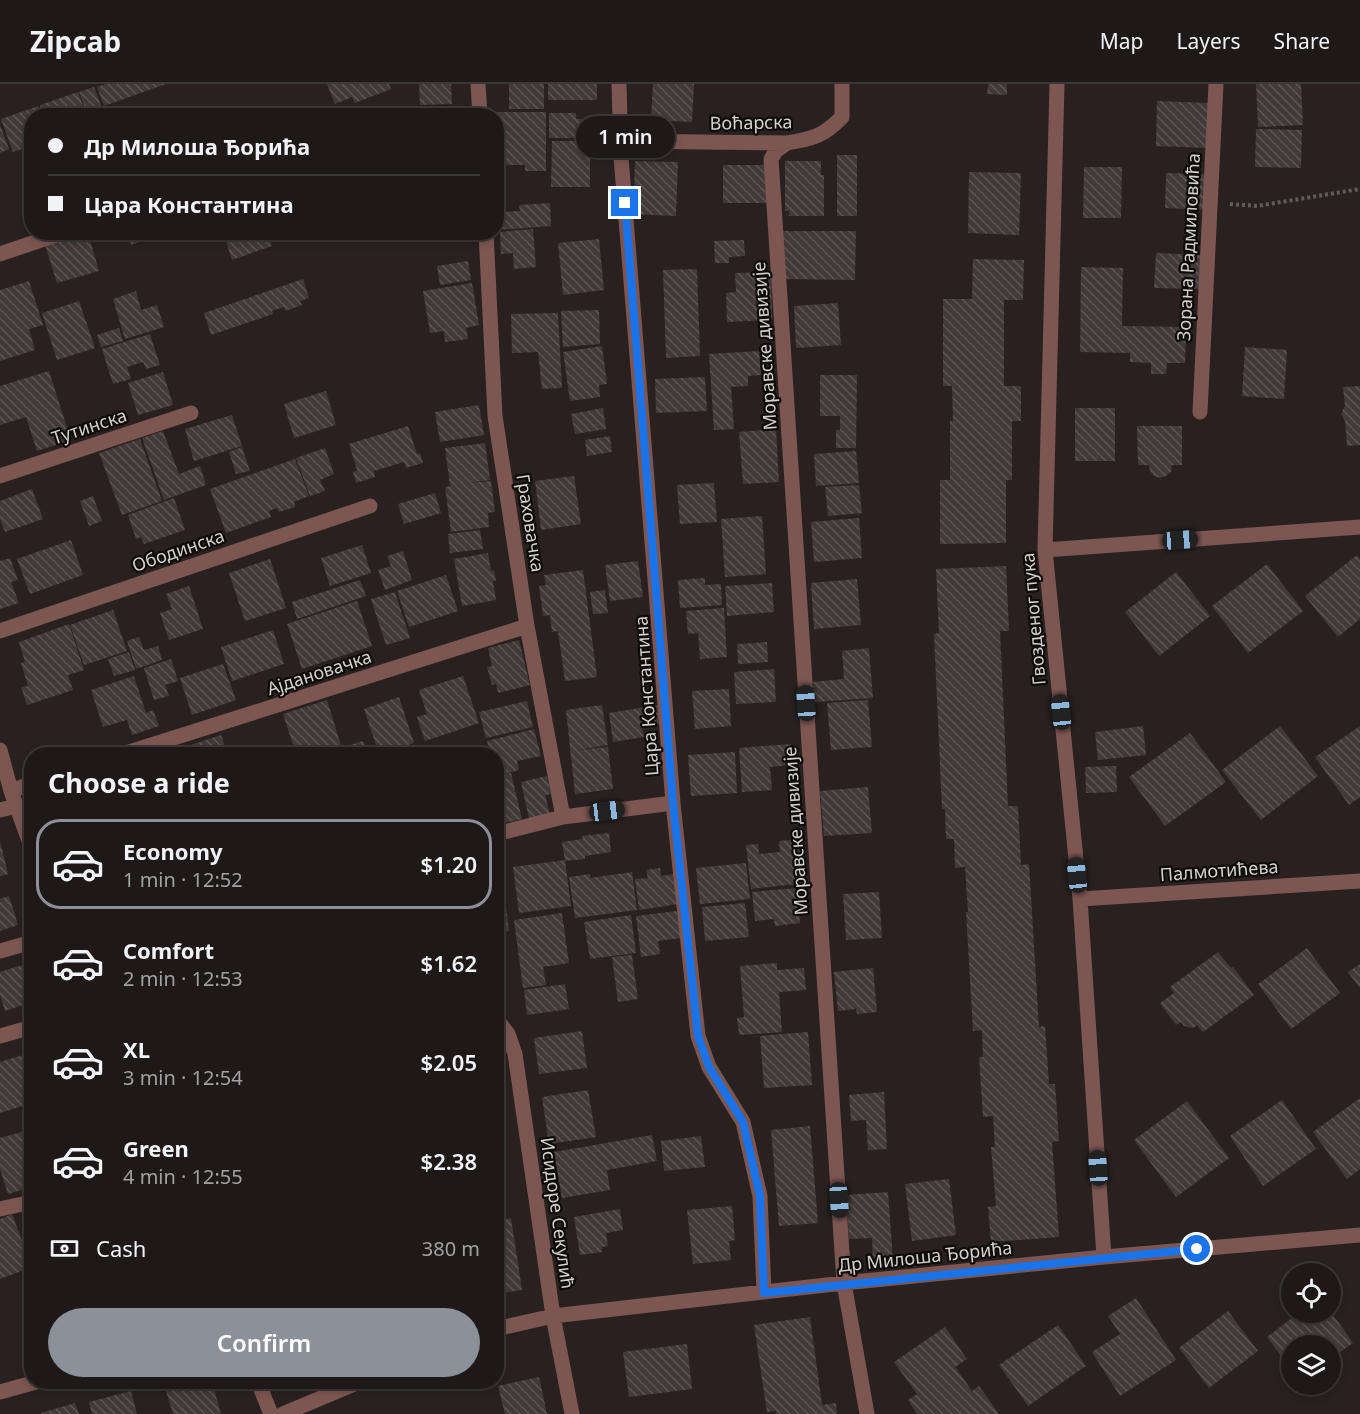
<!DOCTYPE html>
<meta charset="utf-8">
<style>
body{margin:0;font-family:"Noto Sans",sans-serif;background:#262221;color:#f1f3f6;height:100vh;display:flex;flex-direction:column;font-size:22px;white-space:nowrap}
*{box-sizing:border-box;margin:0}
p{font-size:20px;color:#a1a0a2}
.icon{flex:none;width:33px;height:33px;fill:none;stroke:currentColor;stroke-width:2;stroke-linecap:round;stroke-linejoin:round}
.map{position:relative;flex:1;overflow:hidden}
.details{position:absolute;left:24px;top:663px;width:480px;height:642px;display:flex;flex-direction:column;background:#1e1918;border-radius:24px;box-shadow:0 3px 9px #0003,0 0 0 2px #3c3837}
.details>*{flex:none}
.hud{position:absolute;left:24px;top:24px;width:480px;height:132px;border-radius:24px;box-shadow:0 3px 9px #0003,0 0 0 2px #3c3837;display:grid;align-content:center;height:132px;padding:0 24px;background:#1e1918}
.controls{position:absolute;left:1281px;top:1179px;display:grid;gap:12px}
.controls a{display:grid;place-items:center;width:60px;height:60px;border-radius:50%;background:#1e1918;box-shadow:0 3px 9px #0003,0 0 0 2px #3c3837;font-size:30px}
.end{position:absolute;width:27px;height:27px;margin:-14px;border:8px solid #1a73e8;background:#fff;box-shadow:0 0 0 3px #fff}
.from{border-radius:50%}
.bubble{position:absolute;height:42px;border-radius:21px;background:#1e1918;box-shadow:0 3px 9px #0003,0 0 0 2px #3c3837;font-size:20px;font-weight:600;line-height:42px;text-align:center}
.car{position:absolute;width:18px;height:36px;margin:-18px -9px;border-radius:8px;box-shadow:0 0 4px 2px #0007;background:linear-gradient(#222 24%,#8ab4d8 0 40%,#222 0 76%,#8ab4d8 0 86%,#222 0)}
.hud b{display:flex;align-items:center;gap:21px;height:57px;font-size:22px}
.hud b+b{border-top:2px solid #3c3837}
.hud i{width:15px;height:15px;background:#f1f3f6}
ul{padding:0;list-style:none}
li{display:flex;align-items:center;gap:18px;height:90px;margin:0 12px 9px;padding:0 12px;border:3px solid transparent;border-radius:24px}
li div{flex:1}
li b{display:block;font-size:22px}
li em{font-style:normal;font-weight:600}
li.selected{border-color:#8c9099}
li>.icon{width:54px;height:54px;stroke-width:1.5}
h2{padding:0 24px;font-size:27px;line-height:72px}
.pay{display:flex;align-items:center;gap:15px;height:66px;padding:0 24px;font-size:22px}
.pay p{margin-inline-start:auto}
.primary-button{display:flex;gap:12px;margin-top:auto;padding:12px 24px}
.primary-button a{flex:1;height:69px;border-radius:36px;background:#8c9099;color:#fff;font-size:24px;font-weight:600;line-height:69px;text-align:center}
header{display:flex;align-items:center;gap:36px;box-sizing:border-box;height:84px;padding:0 30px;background:#1e1918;border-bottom:2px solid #3c3837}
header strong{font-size:28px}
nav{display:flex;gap:33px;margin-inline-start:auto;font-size:21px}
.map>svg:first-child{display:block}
</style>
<header>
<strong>Zipcab</strong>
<nav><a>Map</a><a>Layers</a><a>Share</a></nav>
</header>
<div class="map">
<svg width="1360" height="1330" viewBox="0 0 1360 1330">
<defs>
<pattern id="building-back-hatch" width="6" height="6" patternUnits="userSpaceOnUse" patternTransform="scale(1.5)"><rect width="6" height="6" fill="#423a39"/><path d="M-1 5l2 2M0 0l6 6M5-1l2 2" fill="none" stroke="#5c5555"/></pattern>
</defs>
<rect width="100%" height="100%" fill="#282120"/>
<path fill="url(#building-back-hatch)" d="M106,0H166L104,22L97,3Z
M327,0H389L391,5L355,19L352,13L335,20Z
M419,0H451L452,20L420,21Z
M509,0H544V25H509Z
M548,0H597V16H548Z
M653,0H694L692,38L651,36Z
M988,0H1007V11L987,10Z
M1256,0H1301L1303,41L1258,43Z
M94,3L105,32H88L79,8Z
M78,8L87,32H43L40,21Z
M1157,17L1209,19L1207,64L1156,62Z
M38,22L41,32H32V62L13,68L1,35Z
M497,28H546V87H525V81H497Z
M549,29H576V35H597V54H549Z
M0,41L9,65L0,69Z
M1256,45L1302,46L1301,84L1255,83Z
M552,57H590V103H551Z
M837,71H857V132H837Z
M635,77L678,78L676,132L633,130Z
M785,77H821V91H824V132H789V127H785Z
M723,81H766V119H723Z
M1084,83H1122L1121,134H1083Z
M969,88L1021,89L1019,151L968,149Z
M1166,89L1208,90L1206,126L1165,124Z
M550,119L551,142L497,146L496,128L520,127L519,121Z
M533,145L536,183L514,185L513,169L501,170L500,148Z
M783,147H856L855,196L783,195Z
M127,148H164V149L131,161Z
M223,148H267L272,162L232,176Z
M88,149L99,187L57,199L45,161Z
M599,155L604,206L563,211L558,159Z
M744,156L745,172L729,173V179H715L714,157Z
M1156,169L1202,171L1200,205L1154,204Z
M973,175L1024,176L1023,216H1004V302H1021V337H1012V396H1006V459L940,460V396H950V337H953L952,302H943V215H972Z
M468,177L471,196L440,201L437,182Z
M1081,183L1123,184L1122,242L1186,243L1185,279H1167L1166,290H1151V279L1130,278V269L1080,268Z
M697,185L700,272L666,274L663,186Z
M771,188L772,236L727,238L726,209L736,208L735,189Z
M303,195L309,214L300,217L302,221L285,227L284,223L272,227L273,230L211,251L204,229Z
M29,197L43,241L29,245L35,266L0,277V206Z
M472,199L479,241L466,244L468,255L445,258L444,247L430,249L423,207Z
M136,207L141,226L157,221L164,243L125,255L113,215Z
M79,217L95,264L57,276L42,229Z
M838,219L841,261L796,264L794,222Z
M599,226L600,260L563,263L561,227Z
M558,229L562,304L542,305L538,268L512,269L511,230Z
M119,244L123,257L101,263L97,251Z
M150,250L160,281L146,285L143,278L127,283L131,295L113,300L102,265Z
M602,262L607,300L599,301L600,313L570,317L563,268Z
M1245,263L1287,266L1284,315L1242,312Z
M759,267L761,291L748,292V302L731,303L734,345L714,346L709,270Z
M49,287L71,356L37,367L26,333L0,341V302Z
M163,288L173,321L138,331L128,299Z
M820,291H857L856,364H836V346H840V332H820Z
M705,293L707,327L656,329L655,295Z
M1360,302V361L1347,362L1345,337L1341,330L1345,322L1343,303Z
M326,307L336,341L294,354L284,320Z
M479,321L484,351L440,358L435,328Z
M603,324L606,345L575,350L571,330Z
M1075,324H1115V377H1075Z
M232,331L242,362L194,377L185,345Z
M408,342L417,370L420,369L423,379L406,384L404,378L374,387L375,393L356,399L353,388L357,386L349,360Z
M1137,342H1182V381H1172L1171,388L1166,392L1160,394L1154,392L1150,387L1149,381H1138Z
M776,345L779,398L743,400L739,348Z
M163,347L179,390L200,382L206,401L164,416L142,354Z
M610,352L612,368L587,372L585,356Z
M140,355L162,417L122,431L99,369Z
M485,359L490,396L467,399L491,397L495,428L478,430L488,429L489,443L451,448L445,403L450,402L445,364Z
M242,363L250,387L236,390L229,368Z
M325,364L334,390L320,396L325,407L310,412L296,374Z
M856,367L859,399L816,402L814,370Z
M295,375L309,412L294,418L295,423L279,428L277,424L269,427L271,433L226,449L210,405Z
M574,392L581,440L541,446L535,397Z
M714,399L717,438L680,440L677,401Z
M859,401L862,429L828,432L825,403Z
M32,405L43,435L5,448L0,435V417Z
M435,409L441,429L404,440L398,420Z
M93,412L102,437L89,442L80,417Z
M174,414L185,446L144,460L141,453L136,455L128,431Z
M762,432L766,490L725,493L721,435Z
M859,434L862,474L814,478L811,438Z
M480,446L483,465L450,469L448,450Z
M71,456L83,491L30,510L17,475Z
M362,461L371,489L330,502L321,474Z
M403,467L412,496L385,506L378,486L391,482L387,472Z
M488,469L491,487L494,486L496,497H493L496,516L462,522L454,475Z
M1357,471L1360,475V535L1338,553L1305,512Z
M10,474L18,496L11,498L19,519L0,525V477Z
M270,475L286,524L245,537L229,489Z
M638,477L643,513L610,517L605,481Z
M1267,480L1303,527L1248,569L1212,522Z
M1006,482L1009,547H1000L1008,722H1018L1021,781L1029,780L1039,943L1045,942L1049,1000H1055L1059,1057L1052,1058L1059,1153L991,1158L988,1123L996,1122L991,1063H995L993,1032L983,1033L979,973H983L982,946L973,947L966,828H968L965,783L955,784L954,755H946L945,725H942L934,550L939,549L936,485Z
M583,486L597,593L565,597L558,547L552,548L550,531L543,532L539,502L546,501L544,491Z
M1176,488L1210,532L1159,572L1125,528Z
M446,491L458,527L409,543L397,507Z
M705,494V501L721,500L722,521L680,524L678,496Z
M857,495L861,541L814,545L811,499Z
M360,496L366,512L297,535L292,518Z
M772,499L774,528L727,532L725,502Z
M189,502L203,545L169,556L160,529L172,525L166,510Z
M605,506L608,529L593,530L590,508Z
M395,508L410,554L386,561L371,515Z
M357,517L372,562L302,585L287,540Z
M724,524L727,573L700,575L698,549L688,550L686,527Z
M113,526L127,567L84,581L70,541Z
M69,540L84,586L68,591L73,606L27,621L21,603L28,602L21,579L25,578L19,558Z
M273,546L284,580L232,597L221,563Z
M139,553L144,566L158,562L162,576L136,585L127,557Z
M519,556L530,601L498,609L496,600L492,601L487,583L492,582L488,564Z
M767,558L768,578L738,580L737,560Z
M869,564L873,614L814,618L813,598L844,595L842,567Z
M129,568L135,586L114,592L108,575Z
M171,575L178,597L165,601L169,612L154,616L144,584Z
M223,580L236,616L192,631L180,594Z
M774,585L776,618L736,620L734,588Z
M134,592L146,629L153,626L159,642L132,651L127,636L103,643L91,606Z
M463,592L479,639L425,657L417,633L427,630L419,606Z
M729,605L731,642L695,645L692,607Z
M399,613L414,659L379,670L364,625Z
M327,616L343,668L335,670H303L302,665L295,667L283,630Z
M868,616L872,663L831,666L827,619Z
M527,617L533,643L486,654L479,628Z
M602,621L608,661L577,666L608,663L613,705L575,710L566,626Z
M659,621L662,639L642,642L644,653L613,658L609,629Z
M1143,642L1146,671L1098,676L1095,648Z
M1280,642L1318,692L1261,736L1222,686Z
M1360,642V713L1349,721L1315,673Z
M534,645L541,672L517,677L519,686L500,691L511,689L522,735L501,740L496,720V670H490L487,657Z
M1190,649L1226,698L1165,742L1129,693Z
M221,651L228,670H184L182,664Z
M363,657L368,670H353L350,661Z
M791,660L792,681L770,683L772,706L742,708L739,664Z
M735,668L737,709L691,712L688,671Z
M1116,682L1117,708L1086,709L1085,683Z
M547,692L551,710L545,711L550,730L529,735L521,698Z
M868,703L872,749L824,752L820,707Z
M609,749L611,768L585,772V775L565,777L562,758L583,755L582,752Z
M802,755L807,799L751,805L746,761L758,760L759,770L780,768L779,757Z
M0,757L8,790L0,792Z
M565,776L571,822L519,829L513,783Z
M746,779L750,815L700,820L696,784Z
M660,784L661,792L674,790L678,820L639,826L635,795L648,794L646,786Z
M632,788L637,826L575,834L569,793L590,790V794Z
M496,791H502L509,847L496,849Z
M797,804L800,839L775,842L774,835L755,837L752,808Z
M879,808L882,854L846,856L843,810Z
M9,812L18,841L0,847V815Z
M745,819L749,853L705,857L702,823Z
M677,827L681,854L658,857L660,870L641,873L636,832Z
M562,829L569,879L543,883L546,901L523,904L514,836Z
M631,831L636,869L590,875L584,838Z
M1307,864L1340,909L1291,945L1258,900Z
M1218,868L1231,884L1233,883L1254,911L1203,948L1197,941L1193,944L1184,942L1181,938L1176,941L1160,919L1174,909L1170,903Z
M632,871L638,915L618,918L612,873Z
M32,878V918L5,927L0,911V888Z
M777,879V886L804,884L806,906L779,908L782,948L739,951L737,934L744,933L740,882Z
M1360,880V904L1348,888Z
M873,884L877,928L857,930L856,925L838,927L834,888Z
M565,900L569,925L527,931L524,906Z
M582,947L587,984L539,990L534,954Z
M808,948L812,1001L764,1004L760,952Z
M26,970L32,985V1019L0,1029V978Z
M588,1006L596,1053L549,1060L542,1013Z
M884,1008L887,1065L868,1066L866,1036L851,1037L849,1011Z
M1360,1014V1085L1347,1095L1313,1048Z
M1282,1016L1316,1065L1263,1102L1230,1052Z
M1187,1017L1229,1074L1176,1113L1134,1056Z
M810,1042L818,1139L779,1142L771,1046Z
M32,1045V1103L8,1110L0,1085V1054Z
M652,1051L657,1077L607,1086L610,1106L562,1114L554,1068Z
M701,1052L705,1083L664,1087L661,1057Z
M496,1087L503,1113L496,1114Z
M949,1095L956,1151L912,1157L905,1100Z
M888,1108L893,1176L873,1178L872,1154L849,1155L846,1111Z
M732,1122L735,1156L729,1157L731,1176L693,1180L687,1126Z
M620,1125L623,1146L606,1149L608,1162L602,1163V1168L580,1171L574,1133Z
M12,1130L32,1183L0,1195V1135Z
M511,1134L522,1206L496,1210V1136Z
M1136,1214L1176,1276L1120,1312L1092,1268L1120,1250L1108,1232Z
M1228,1227L1258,1267L1209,1304L1179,1264Z
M1300,1228H1331L1353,1259L1330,1275V1262H1292V1287L1267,1253Z
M810,1233L822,1321L836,1319L837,1330H776V1327L767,1328L754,1241Z
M1058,1241L1086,1282L1028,1322L999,1281Z
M945,1243L967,1275L955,1283L972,1307L979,1302L999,1330H917L908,1316L917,1310L894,1278Z
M687,1260L692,1305L629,1313L623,1268Z
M539,1293L547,1330H505L498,1302Z
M187,1298H212L221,1330H173L165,1304Z
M131,1307L137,1330H92L89,1318Z
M75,1319L79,1330H41V1329Z"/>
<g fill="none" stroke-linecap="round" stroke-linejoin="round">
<path stroke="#635c5c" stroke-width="4" stroke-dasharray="3 3" stroke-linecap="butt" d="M1230,120L1257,122L1360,105"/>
<path stroke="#7d5652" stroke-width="15" d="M478,0L480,32
M619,0L621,73L673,719L698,952L709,983L743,1038L760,1112L764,1208
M1057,0L1045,466L1080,815L1104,1173
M621,57L787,59C812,55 824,52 842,33V0
M787,59L776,67L771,75L844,1199L867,1330
M486,148L495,332L527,542L563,733
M0,170L65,148
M1200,328L1216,0
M0,392L191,329
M1045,466L1360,443
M0,547L370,422
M0,666L11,707L32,765
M123,670L527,542
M11,707L32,699
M0,726L17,722
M496,750L563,733L673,719
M1080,815L1360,797
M0,867L32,858
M496,934L508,950L515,970L553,1232L572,1330
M0,952L32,943
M0,1125L32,1118
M496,1245L553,1232L844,1199L1104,1173L1360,1151
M258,1298L271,1330
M0,1308L36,1298
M283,1330L359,1298"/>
</g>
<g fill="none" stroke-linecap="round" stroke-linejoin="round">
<path stroke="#1a73e8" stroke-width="8" d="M625,119L673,719L698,952L709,983L743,1038L760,1112L764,1209L1197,1165"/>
</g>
<g text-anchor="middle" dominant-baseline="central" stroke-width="4.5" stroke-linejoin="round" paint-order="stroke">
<g font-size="18" fill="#d5d0d0" stroke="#0f0b0b">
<text transform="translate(751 38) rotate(-1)">Воћарска</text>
<text transform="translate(1188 163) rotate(-87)">Зорана Радмиловића</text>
<text transform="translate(764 262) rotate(-94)">Моравске дивизије</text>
<text transform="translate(89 342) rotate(-18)">Тутинска</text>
<text transform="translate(531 439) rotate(81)">Граховачка</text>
<text transform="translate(178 466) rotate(-19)">Ободинска</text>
<text transform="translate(1033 535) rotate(-95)">Гвозденог пука</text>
<text transform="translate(319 588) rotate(-18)">Ајдановачка</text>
<text transform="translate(646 612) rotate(-94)">Цара Константина</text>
<text transform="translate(795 747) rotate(-94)">Моравске дивизије</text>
<text transform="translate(1219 786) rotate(-4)">Палмотићева</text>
<text transform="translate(558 1129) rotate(82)">Исидоре Секулић</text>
<text transform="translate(925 1172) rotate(-6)">Др Милоша Ђорића</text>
</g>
</g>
</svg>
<div class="controls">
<a><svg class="icon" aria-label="locate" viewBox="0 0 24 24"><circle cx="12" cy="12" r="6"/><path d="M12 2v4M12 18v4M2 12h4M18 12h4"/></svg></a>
<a><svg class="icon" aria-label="layers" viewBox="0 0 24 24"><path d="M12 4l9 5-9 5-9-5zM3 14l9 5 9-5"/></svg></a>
</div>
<i class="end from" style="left:1197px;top:1165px"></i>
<i class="end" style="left:625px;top:119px"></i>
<div class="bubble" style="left:576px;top:32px;width:99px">1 min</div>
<i class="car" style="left:1180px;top:456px;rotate:86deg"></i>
<i class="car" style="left:806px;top:619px;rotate:356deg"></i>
<i class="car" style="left:1061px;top:628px;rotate:354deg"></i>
<i class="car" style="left:607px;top:727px;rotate:83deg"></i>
<i class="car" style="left:1077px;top:791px;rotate:354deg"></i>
<i class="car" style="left:1098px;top:1084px;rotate:356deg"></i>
<i class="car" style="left:839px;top:1116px;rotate:176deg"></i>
<div class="hud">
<b><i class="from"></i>Др Милоша Ђорића</b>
<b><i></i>Цара Константина</b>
</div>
<section class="details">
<h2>Choose a ride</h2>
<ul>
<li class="selected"><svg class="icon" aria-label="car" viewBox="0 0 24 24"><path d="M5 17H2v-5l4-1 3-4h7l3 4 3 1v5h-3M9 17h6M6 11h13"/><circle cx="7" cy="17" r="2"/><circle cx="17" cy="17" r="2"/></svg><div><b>Economy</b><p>1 min · 12:52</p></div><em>$1.20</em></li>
<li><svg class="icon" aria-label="car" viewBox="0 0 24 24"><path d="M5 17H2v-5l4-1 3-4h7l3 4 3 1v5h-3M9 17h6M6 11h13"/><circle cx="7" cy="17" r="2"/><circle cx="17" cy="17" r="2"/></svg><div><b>Comfort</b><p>2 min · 12:53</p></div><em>$1.62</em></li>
<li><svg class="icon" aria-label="car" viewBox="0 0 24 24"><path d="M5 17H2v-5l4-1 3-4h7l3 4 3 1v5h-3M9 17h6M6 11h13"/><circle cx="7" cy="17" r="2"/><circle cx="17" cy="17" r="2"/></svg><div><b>XL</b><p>3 min · 12:54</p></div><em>$2.05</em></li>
<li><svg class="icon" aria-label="car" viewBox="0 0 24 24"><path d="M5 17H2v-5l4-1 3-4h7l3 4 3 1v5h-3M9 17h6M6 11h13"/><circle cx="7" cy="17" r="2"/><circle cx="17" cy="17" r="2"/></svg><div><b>Green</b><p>4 min · 12:55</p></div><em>$2.38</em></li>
</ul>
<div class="pay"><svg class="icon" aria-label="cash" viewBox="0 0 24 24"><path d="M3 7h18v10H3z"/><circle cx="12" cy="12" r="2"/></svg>Cash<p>380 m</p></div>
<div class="primary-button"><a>Confirm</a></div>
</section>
</div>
